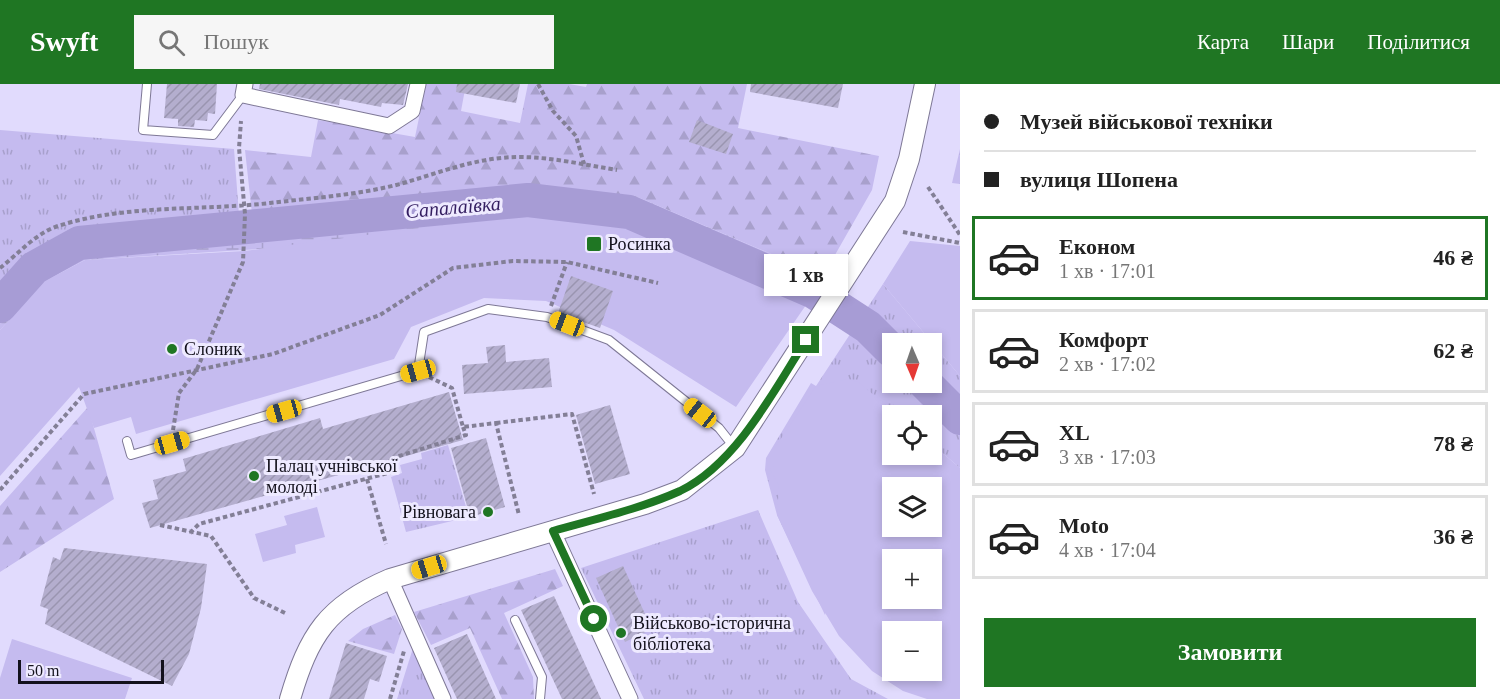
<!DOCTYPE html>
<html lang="uk">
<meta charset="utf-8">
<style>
body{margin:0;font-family:Georgia,serif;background:#f6f6f6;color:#222;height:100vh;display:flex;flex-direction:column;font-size:22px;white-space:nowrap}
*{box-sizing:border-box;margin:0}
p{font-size:20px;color:#767676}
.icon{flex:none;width:33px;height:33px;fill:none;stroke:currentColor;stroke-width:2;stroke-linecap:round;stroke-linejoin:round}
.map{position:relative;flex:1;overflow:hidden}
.details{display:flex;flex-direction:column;background:#fff;width:540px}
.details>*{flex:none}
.banner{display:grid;align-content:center;height:132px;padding:0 24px;background:#fff}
.needle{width:39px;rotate:178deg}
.controls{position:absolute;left:882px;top:249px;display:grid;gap:12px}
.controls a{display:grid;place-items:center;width:60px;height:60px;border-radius:0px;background:#fff;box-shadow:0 3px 9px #0003;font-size:30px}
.scale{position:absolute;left:18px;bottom:15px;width:146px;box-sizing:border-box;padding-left:6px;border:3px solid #13111c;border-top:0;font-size:16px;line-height:21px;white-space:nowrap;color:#13111c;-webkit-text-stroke:4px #eeeaff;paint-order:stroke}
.end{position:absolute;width:27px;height:27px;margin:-14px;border:8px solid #1f7623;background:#fff;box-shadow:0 0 0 3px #fff}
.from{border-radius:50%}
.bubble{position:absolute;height:42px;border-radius:0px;background:#fff;box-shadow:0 3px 9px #0003;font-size:20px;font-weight:700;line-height:42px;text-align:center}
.car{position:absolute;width:18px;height:36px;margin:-18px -9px;border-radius:8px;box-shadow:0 0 4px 2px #0007;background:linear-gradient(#f5c518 24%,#345 0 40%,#f5c518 0 76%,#345 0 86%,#f5c518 0)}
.banner b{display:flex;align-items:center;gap:21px;height:57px;font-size:22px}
.banner b+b{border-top:2px solid #e0e0e0}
.banner i{width:15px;height:15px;background:#222}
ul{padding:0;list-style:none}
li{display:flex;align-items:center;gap:18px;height:84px;margin:0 12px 9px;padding:0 12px;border:3px solid #e0e0e0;border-radius:0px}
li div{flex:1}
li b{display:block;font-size:22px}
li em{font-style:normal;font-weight:700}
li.active{border-color:#1f7623}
li>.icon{width:54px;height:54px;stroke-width:1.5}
.primary-button{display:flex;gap:12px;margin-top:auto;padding:12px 24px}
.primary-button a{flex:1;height:69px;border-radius:0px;background:#1f7623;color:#fff;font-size:24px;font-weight:700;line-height:69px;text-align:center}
header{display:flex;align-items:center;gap:36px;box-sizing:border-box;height:84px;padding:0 30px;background:#1f7623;color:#fff}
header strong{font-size:28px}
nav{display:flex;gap:33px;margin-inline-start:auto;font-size:21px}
.search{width:420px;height:54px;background:#f6f6f6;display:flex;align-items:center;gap:15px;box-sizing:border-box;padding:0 21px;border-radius:0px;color:#767676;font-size:22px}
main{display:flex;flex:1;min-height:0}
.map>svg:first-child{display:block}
</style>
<header>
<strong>Swyft</strong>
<div class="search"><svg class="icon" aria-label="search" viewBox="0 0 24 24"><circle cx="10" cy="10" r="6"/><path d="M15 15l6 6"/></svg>Пошук</div>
<nav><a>Карта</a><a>Шари</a><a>Поділитися</a></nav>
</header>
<main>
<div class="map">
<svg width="960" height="615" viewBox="0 0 960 615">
<defs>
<pattern id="grass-tufts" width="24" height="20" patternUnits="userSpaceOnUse" patternTransform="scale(1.5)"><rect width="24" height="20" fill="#c5bbef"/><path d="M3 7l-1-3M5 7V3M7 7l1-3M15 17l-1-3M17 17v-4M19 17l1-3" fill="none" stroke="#a8a0cc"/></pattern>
<pattern id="forest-firs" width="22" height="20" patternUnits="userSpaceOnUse" patternTransform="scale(1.5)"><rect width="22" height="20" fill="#c5bbef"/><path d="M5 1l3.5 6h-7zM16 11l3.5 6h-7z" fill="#a8a0cc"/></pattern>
<pattern id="wetland-marsh" width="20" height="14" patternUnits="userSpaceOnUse" patternTransform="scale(1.5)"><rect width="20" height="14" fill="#c5bbef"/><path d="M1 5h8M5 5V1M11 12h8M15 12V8" fill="none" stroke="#a8a0cc"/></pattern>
<pattern id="building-hatch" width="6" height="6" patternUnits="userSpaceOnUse" patternTransform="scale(1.5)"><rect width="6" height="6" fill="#b4aece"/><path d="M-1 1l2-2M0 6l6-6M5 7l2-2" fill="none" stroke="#9a95b0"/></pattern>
</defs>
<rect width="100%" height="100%" fill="#e1dbfd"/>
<path fill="url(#grass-tufts)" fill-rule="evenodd" d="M0,46L234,65L239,131L73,143L25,171L0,199Z
M883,200L960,292V384L932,360V332H892L825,531L777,431L765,386L766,374L811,299L816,302ZM892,260H932V298H892Z
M448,361L469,433L406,448L391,393L402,389L400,381L422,375L421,369Z
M758,426L798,518L851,595L888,615H644L581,484Z
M413,564L436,615H397Z"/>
<path fill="url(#forest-firs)" d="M426,0H466L461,27L520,39L528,0H569L586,3L587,0H747L738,44L879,72L872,106L823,192L635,112L529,100L252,130L245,66L311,73L318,36L415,53Z
M960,65V100L952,99Z
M88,323L114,415L0,488V422Z
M555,485L563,502L504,529L533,593L534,615H502L470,544L431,561L414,528Z
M395,531L402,545L394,570L348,557L363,545Z"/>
<path fill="url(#wetland-marsh)" d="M529,100L635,112L823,192L806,221L623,142L85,176L43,198L0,246V199L25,171L73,143L252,130Z"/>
<path fill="#c5bbef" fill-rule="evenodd" d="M528,130L623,142L806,221L736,323L614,246L546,217L484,214L411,243L394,275L136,350L131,333L94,344L79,303L0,392V246L43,198L85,176L244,167Z
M910,157L960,162V292L883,200Z
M848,295L858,298L898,331L892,332V370H932V360L960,384V615H927L903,607L872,587L839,552L812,507L777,431L779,402L770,385L774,382V365L816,302ZM892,404H932V442H892ZM892,476H932V514H892ZM892,548H932V586H892Z
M317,423L325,453L295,461L296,469L263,478L255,450L287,441L284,432Z
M12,555L132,594L125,615H0V594Z"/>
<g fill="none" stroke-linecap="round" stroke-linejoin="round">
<path stroke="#a79cd5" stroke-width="34" d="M0,222L34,184L79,159L528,116L629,128L814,208L868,243L892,267
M924,298L960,334"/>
</g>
<path fill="url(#building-hatch)" d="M167,0H217L215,30L208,29L207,37L195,36L194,43L178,42V35L164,34Z
M260,0H408L403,21L382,19L381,23L340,15L339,21L259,5Z
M457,0H520L516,19L456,8Z
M751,0H843L838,24L750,8Z
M697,36L733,50L726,70L689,58Z
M571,192L613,207L600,244L558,229Z
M505,261L506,278L549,274L552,303L464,310L462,281L488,279L486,263Z
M449,308L463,356L150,444L142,419L158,415L153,396L186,387L183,375L320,334L323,345Z
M610,321L630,390L595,400L576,331Z
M486,354L505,423L470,433L451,364Z
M64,464L207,480L201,524L189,570L172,602L45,540L48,525L40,522L53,473L60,476Z
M623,482L652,545L625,558L596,494Z
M554,512L601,615H562L521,526Z
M467,550L496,615H457L434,564Z
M346,559L387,572L379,598L370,595L364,615H329Z"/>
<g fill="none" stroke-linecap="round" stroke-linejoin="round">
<defs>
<path id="service" d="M147,0L143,46L213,51L243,11
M127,357L131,371L418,287L424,248L488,225L547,233L609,256L719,344L734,363
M515,536L542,593L540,615"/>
<path id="minor" d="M245,0L243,11L389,42L412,27L418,0
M553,448L630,615
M390,495L443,615"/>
<path id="tertiary" d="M290,615C309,551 327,522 390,495L645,420L682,406L735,364L895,117L909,75L925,0"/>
</defs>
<use href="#service" stroke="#7e7896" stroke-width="10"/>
<use href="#minor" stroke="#7e7896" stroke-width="17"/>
<use href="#tertiary" stroke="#7e7896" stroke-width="22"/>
<path stroke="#837f96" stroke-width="4" stroke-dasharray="4.5 3" stroke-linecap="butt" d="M538,0L553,27L576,52L584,80
M928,103L960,151
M903,148L960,159
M0,184C18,170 36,149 58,142C126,120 200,127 270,119C312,114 358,111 400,100C439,89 477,73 519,73C552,73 585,81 617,86
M551,222L567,178
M429,293L452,304L463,343L496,339L519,431
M496,339L572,330L594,410
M173,346L179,309L197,285L243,178L245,130L239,64L241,37
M367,395L386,460
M0,406L84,310L273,270L380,231L453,184L513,177L567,178L658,199
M160,441L211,452L254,514L285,529
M190,449L199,440L395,387L396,373L466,351L463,343
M390,615L404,567"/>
<use href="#service" stroke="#fff" stroke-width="8"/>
<use href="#minor" stroke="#fff" stroke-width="15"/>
<use href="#tertiary" stroke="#fff" stroke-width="20"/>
</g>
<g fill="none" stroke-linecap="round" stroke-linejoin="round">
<path stroke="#1f7623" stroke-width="8" d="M594,535L553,447C595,435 640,425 680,407C736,380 774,307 806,256"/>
</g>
<g fill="#1f7623" stroke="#eeeaff" stroke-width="2">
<rect x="586" y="152" width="16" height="16" rx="3"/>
<circle cx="172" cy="265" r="6"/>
<circle cx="254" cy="392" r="6"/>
<circle cx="488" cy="428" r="6"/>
<circle cx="621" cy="549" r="6"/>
</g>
<g text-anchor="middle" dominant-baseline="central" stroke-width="6" stroke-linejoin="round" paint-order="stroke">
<g font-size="18" fill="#13111c" stroke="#eeeaff" text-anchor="start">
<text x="608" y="160">Росинка</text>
<text x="184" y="265">Слоник</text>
<text x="266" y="382">Палац учнівської<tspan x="266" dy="21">молоді</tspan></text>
<text x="476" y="428" text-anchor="end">Рівновага</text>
<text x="633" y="539">Військово-історична<tspan x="633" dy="21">бібліотека</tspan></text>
</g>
<g font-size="20" font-style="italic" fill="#341e61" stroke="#eeeaff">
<text transform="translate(453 123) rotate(-5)">Сапалаївка</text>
</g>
</g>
</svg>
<div class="controls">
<a><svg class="needle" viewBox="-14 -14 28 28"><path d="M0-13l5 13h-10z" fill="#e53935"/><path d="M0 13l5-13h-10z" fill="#767676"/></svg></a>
<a><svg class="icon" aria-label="locate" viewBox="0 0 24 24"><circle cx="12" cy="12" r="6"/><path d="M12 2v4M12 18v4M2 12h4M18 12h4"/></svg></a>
<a><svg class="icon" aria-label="layers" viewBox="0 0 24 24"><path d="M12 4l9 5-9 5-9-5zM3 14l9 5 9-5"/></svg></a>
<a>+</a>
<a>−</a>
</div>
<div class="scale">50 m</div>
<i class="end from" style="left:594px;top:535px"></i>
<i class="end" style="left:806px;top:256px"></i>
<div class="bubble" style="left:764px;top:170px;width:84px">1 хв</div>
<i class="car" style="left:567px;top:240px;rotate:291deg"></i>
<i class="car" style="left:418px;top:287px;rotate:254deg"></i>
<i class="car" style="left:284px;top:327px;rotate:254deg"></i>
<i class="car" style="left:700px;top:329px;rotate:308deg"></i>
<i class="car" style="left:172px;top:359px;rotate:74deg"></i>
<i class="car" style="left:429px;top:483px;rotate:253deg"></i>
</div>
<section class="details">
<div class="banner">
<b><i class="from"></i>Музей військової техніки</b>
<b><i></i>вулиця Шопена</b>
</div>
<ul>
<li class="active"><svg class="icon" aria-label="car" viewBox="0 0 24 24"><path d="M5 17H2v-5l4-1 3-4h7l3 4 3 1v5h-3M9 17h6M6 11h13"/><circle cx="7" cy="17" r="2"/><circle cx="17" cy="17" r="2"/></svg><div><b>Економ</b><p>1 хв · 17:01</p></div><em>46 ₴</em></li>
<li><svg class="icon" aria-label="car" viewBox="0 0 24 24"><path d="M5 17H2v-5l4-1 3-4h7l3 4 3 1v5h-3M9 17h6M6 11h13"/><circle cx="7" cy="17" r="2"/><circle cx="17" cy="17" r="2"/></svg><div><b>Комфорт</b><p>2 хв · 17:02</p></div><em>62 ₴</em></li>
<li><svg class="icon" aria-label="car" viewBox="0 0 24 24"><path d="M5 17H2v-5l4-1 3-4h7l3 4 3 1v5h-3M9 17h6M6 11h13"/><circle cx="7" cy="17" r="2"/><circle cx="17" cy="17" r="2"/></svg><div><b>XL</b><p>3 хв · 17:03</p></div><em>78 ₴</em></li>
<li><svg class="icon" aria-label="car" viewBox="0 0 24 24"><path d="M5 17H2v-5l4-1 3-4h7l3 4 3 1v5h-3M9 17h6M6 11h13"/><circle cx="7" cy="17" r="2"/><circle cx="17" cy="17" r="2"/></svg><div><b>Moto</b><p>4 хв · 17:04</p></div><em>36 ₴</em></li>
</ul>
<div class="primary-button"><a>Замовити</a></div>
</section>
</main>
